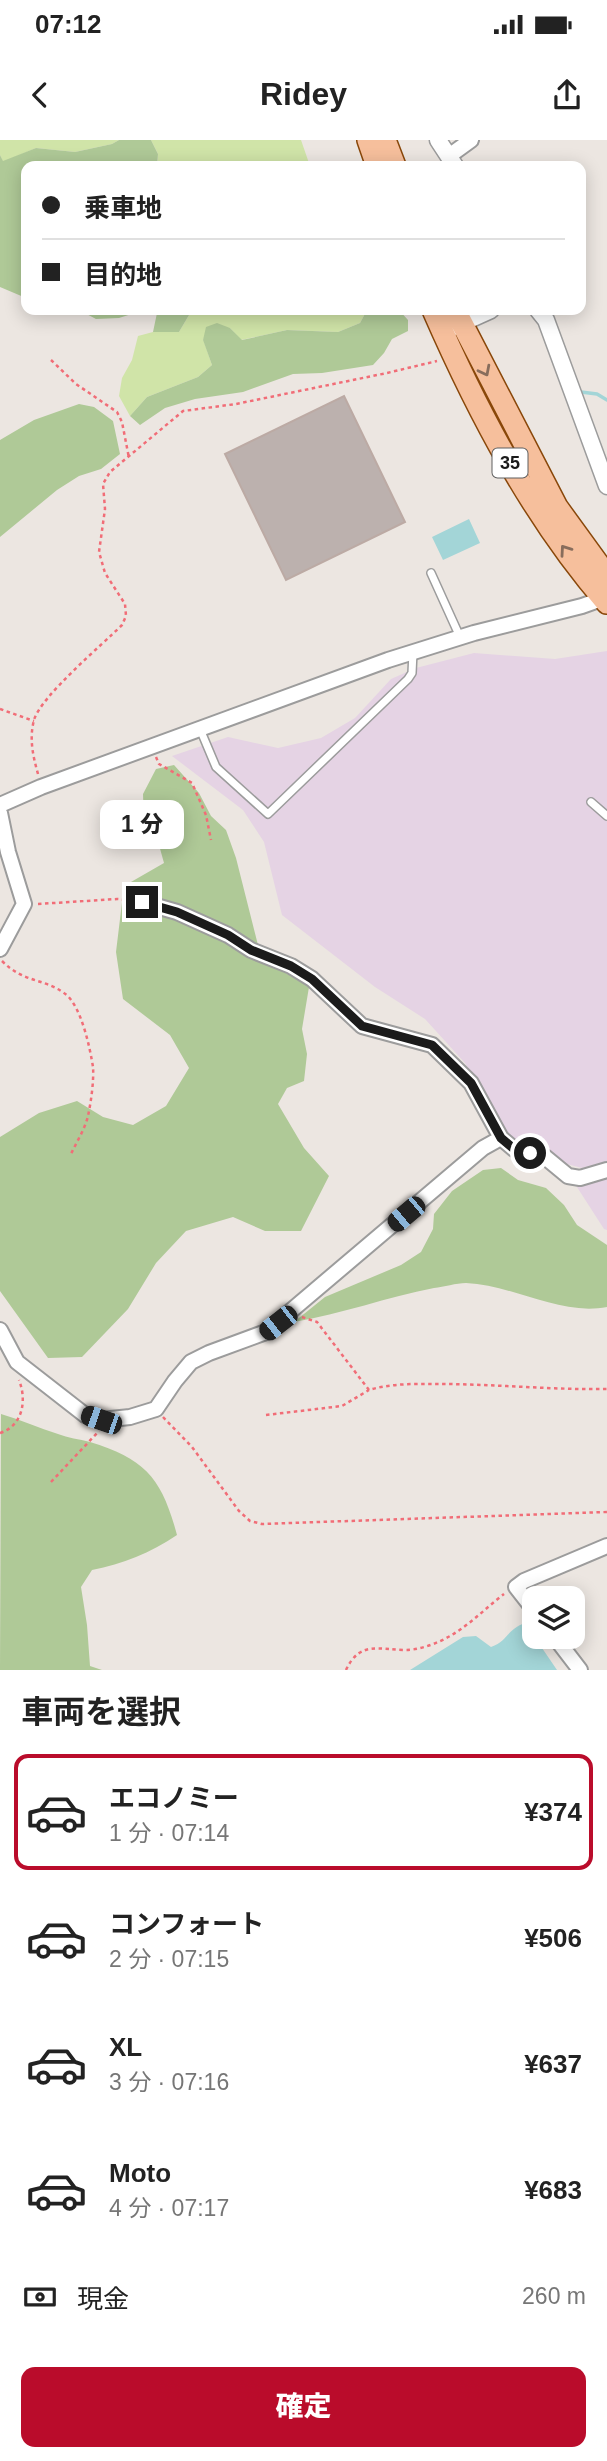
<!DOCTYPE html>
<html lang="ja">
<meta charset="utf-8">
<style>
body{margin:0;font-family:Arial,"Noto Sans JP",sans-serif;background:#f6f6f6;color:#222;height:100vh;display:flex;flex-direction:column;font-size:26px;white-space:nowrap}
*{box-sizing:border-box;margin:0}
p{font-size:23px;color:#767676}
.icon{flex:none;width:38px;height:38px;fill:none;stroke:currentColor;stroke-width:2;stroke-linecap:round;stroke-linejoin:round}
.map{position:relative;height:1530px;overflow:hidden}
.side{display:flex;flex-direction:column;background:#fff;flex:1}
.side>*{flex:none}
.top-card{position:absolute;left:21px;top:21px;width:565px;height:154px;border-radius:14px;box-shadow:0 4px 18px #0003;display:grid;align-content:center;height:154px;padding:0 21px;background:#fff}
.controls{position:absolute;left:522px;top:1446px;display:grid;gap:14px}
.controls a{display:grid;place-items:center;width:63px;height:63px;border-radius:14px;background:#fff;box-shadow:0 4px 18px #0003;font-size:35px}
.end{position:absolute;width:32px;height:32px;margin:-16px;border:9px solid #1b1b1b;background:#fff;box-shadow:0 0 0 4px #fff}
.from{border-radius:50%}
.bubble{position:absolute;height:49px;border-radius:14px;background:#fff;box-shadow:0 4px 18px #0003;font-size:23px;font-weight:800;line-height:49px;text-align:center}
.car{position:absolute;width:21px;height:42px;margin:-21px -10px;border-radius:9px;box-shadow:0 0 5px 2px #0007;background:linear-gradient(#222 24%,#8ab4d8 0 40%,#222 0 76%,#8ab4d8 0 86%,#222 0)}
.top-card b{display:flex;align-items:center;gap:24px;height:66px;font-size:26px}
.top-card b+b{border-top:2px solid #e0e0e0}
.top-card i{width:18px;height:18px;background:#222}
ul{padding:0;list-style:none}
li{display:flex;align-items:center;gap:21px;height:116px;margin:0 14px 10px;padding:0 7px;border:4px solid transparent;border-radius:14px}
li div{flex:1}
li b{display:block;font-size:26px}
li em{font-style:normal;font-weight:800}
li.current{border-color:#ba0c2b}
li>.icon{width:63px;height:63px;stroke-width:1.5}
h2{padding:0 21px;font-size:32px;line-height:84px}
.pay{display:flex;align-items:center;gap:18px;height:77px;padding:0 21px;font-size:26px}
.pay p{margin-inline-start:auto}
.primary-button{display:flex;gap:14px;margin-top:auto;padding:14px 21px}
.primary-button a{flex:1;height:80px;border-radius:14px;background:#ba0c2b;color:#fff;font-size:28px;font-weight:800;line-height:80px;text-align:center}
.status{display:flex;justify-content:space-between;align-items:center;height:49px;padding:0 35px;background:#fff;direction:ltr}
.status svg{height:19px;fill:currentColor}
header{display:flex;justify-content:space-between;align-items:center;height:91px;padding:0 21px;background:#fff;font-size:32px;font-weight:800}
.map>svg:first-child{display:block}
</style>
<div class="status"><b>07:12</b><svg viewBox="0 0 49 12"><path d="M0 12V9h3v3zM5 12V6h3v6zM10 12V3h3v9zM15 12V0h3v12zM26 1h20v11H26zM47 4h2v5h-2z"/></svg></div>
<header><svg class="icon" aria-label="back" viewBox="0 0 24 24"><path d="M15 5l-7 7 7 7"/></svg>Ridey<svg class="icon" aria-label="share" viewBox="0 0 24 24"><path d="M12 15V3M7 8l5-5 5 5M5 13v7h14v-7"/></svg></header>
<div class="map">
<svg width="607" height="1530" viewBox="0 0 607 1530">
<rect width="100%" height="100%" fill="#ece6e1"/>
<path fill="#e5d3e4" d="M607,511V1021L582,1028L563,1023L547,1012L514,1005L498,986L482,952L465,923L425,879L375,847L282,775L264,702L243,670L172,616L228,597L278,608L321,598L355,578L391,539L416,528L474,513L555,519Z
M607,1035V1090L604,1089L575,1044Z"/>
<path fill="#d0e4a8" d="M0,0H119L112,4L75,12L36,8L3,22L0,15Z
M151,0H301L310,26H157L158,14Z
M192,170H367L360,183L338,192L287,190L241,200L230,188L203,199L212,225L198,237L147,257L130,276L119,256L122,238L132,220L138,196L153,192H179Z"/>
<path fill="#afc997" d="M119,0H151L158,14L157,26H26V158L0,147V15L3,21L36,8L75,12L112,4Z
M79,170H144L119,178L96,179Z
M150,170H192L179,192H153L157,173Z
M367,170H399L408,180V191L392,199L384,213L373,225L322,233L293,234L243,252L195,259L165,268L140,285L130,276L147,257L198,237L212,225L203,200L206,187L217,183L230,188L242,200L287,190L338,192L360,183Z
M79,264L94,267L113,281L120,314L101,329L79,336L57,350L0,397V300L34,280Z
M174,625L199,653L211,676L226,690L236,718L260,813L274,826L309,847L302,889L307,914L304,941L287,948L278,964L304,1008L329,1036L301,1091H265L233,1077L186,1091L156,1123L128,1169L82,1217L48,1218L0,1151V997L39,973L77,961L103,977L133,985L166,966L189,928L170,895L123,859L116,812L124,746L164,723L159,705L144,683L143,654L156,629Z
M501,1028L518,1040L546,1048L564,1065L577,1085L607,1105V1167C559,1176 514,1145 466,1143C456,1143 444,1147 434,1148C387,1157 342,1174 294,1182L325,1157L401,1125L421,1112L433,1089L434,1074L452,1051L483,1030Z
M1,1274C21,1280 39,1288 58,1294C68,1298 79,1299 90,1302C146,1319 162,1339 177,1395C150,1413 123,1424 92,1430L81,1447L87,1485L90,1526L102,1530H0Z"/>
<path fill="#a3d5d7" d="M469,379L480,403L443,420L432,397Z
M525,1483L557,1530H410L463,1497L476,1496L491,1507C508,1501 506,1490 525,1483Z"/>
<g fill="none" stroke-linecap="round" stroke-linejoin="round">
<path stroke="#a3d5d7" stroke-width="3.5" d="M581,252L597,254L607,260"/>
</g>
<path fill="#bcb1ae" stroke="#bcaaa4" stroke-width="2" d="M344,256L405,382L286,440L225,314Z"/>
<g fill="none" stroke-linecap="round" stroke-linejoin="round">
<defs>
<path id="service" d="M431,433L460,497
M200,589L216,627L268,674L408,539L412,533L413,512
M591,662L607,676"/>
<path id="minor" d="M449,16L471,0
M0,665L41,647L388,520L474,493L582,466L607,457
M0,673L8,712L24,764L0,809
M142,762L177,772L228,795L251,810L291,826L312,839L362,886L432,905L471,943L501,998L514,1009L545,1017L568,1036L580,1038L607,1030
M0,1190L17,1222L85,1275L101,1280L130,1277L156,1269L175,1241L191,1222L209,1213L266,1192L483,1008L501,998
M534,1470L516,1447L524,1441L607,1406
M554,1496L580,1530"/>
<path id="tertiary" d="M438,0L455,26
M538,170L546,180L607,346
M451,188L491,170"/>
<path id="primary" d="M368,0L377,26
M385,0L395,26
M433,170C478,273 533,378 607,463
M455,170L557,367L607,436"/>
</defs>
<use href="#service" stroke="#9c9c9c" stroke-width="10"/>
<use href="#minor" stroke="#9c9c9c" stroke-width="18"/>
<use href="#tertiary" stroke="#9c9c9c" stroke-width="19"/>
<use href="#primary" stroke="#894709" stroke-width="24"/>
<path stroke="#f16d77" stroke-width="2.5" stroke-dasharray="3.5 3.5" stroke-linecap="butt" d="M51,220L76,244L117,272L122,282L129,318
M0,569L34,581
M156,617L159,624L192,643L206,675L211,700
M38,634C33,616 29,599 34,580C41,556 102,505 122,485L126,476L125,464L105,433L99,412L105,369L103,344L110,332L183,271L236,264L387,233L437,221
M38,764L117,759L129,760
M2,821C24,843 43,838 64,853C81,864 90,908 93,927C94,941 91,962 88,976C85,989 76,1003 70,1016
M302,1177L317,1182L369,1250C392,1243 416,1244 439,1244C495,1244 551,1250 607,1249
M266,1275L342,1266L369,1250
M163,1277L192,1307L239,1371L250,1381L262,1384L607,1372
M0,1293C23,1286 27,1260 19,1240
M51,1342L99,1291
M346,1530C360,1500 379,1510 406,1510C416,1510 429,1506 438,1502C464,1491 482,1471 504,1454"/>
<use href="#service" stroke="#fff" stroke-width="7"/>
<use href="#minor" stroke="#fff" stroke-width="14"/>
<use href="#tertiary" stroke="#fff" stroke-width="16"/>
<use href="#primary" stroke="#f6bf9c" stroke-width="21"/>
</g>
<defs><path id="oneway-chevron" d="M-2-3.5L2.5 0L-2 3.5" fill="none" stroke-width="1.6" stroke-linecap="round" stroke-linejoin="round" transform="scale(1.75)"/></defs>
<g stroke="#886d5c">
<use href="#oneway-chevron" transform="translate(485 231) rotate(63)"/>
<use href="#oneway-chevron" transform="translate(565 410) rotate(-125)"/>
</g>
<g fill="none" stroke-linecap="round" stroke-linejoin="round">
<path stroke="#1b1b1b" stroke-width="9" d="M142,762L177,772L228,795L251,810L291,826L312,839L362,886L432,905L471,943L501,998L514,1009L530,1013"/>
</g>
<g text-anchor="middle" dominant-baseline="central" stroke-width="7" stroke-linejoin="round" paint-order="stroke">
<rect fill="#fff" stroke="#5f5f5f" stroke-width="2" x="492.5" y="308.5" width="35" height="29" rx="5"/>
<g font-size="18" font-weight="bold" fill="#1b1b1b">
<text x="510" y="323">35</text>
</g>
</g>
</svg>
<div class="controls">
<a><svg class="icon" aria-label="layers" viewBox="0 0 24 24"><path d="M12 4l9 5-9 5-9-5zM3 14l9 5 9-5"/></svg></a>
</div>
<i class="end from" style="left:530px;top:1013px"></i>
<i class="end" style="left:142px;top:762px"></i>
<div class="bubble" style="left:100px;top:660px;width:84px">1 分</div>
<i class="car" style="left:406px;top:1074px;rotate:230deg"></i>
<i class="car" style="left:278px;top:1183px;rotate:232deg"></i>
<i class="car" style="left:101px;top:1280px;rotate:289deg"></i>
<div class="top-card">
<b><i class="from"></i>乗車地</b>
<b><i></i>目的地</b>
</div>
</div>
<section class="side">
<h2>車両を選択</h2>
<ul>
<li class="current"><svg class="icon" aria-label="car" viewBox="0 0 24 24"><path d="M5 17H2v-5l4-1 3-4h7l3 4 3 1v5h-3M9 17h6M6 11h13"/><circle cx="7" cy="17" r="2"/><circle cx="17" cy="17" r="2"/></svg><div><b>エコノミー</b><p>1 分 · 07:14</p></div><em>¥374</em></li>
<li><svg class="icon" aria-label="car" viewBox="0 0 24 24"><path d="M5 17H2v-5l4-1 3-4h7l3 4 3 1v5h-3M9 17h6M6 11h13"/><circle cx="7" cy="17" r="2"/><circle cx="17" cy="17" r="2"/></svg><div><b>コンフォート</b><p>2 分 · 07:15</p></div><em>¥506</em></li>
<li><svg class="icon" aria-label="car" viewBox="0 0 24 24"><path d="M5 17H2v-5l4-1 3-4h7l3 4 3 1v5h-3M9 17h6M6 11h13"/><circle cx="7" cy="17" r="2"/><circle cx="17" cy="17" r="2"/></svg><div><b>XL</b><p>3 分 · 07:16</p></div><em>¥637</em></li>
<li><svg class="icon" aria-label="car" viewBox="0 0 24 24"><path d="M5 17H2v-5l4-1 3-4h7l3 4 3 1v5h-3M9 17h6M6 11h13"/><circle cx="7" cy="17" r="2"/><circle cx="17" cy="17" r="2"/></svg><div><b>Moto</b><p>4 分 · 07:17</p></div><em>¥683</em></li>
</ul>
<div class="pay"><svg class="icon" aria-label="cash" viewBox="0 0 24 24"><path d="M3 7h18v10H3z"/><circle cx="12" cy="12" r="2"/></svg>現金<p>260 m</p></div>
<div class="primary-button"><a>確定</a></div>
</section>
